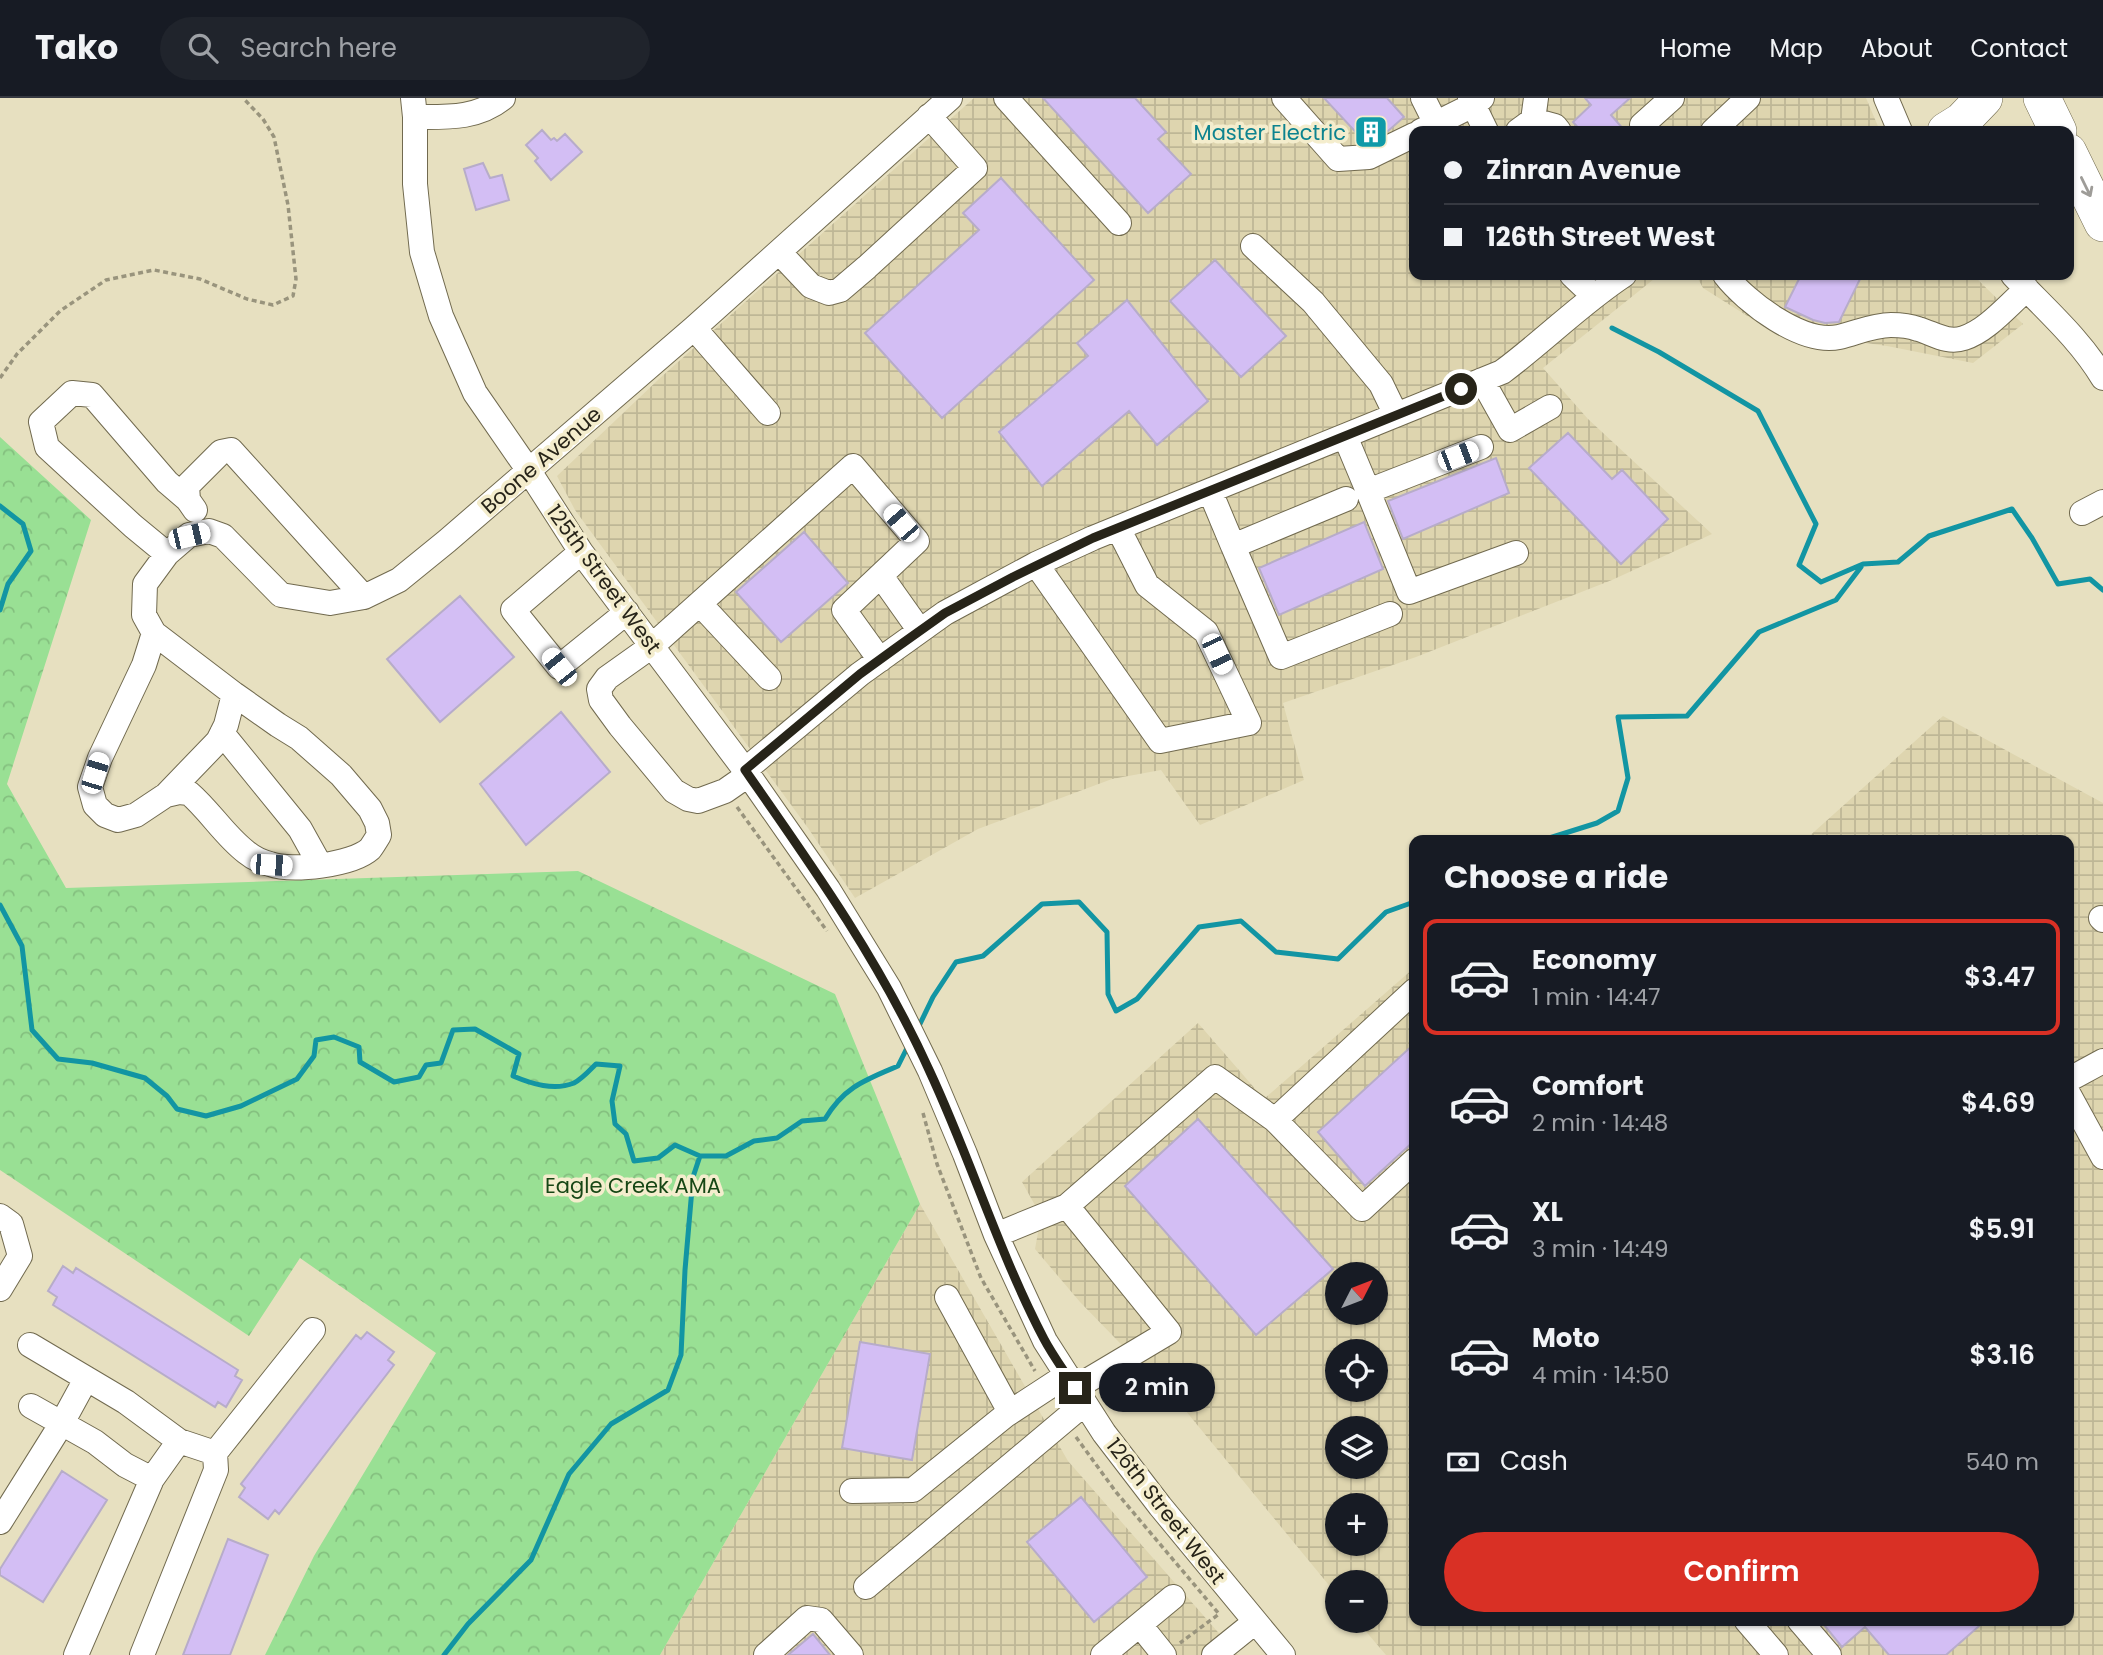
<!DOCTYPE html>
<meta charset="utf-8">
<style>
body{margin:0;font-family:Poppins,sans-serif;background:#20242c;color:#f1f3f6;height:100vh;display:flex;flex-direction:column;font-size:26px;white-space:nowrap}
*{box-sizing:border-box;margin:0}
p{font-size:23px;color:#9ea1a6}
.icon{flex:none;width:38px;height:38px;fill:none;stroke:currentColor;stroke-width:2;stroke-linecap:round;stroke-linejoin:round}
.map{position:relative;flex:1;overflow:hidden}
.panel{position:absolute;left:1409px;top:737px;width:665px;height:791px;display:flex;flex-direction:column;background:#171b24;border-radius:14px;box-shadow:0 2px 5px #0004}
.panel>*{flex:none}
.hud{position:absolute;left:1409px;top:28px;width:665px;height:154px;border-radius:14px;box-shadow:0 2px 5px #0004;display:grid;align-content:center;height:154px;padding:0 35px;background:#171b24}
.needle{width:46px;rotate:48deg}
.buttons{position:absolute;left:1325px;top:1164px;display:grid;gap:14px}
.buttons a{display:grid;place-items:center;width:63px;height:63px;border-radius:50%;background:#171b24;box-shadow:0 2px 5px #0004;font-size:35px}
.end{position:absolute;width:32px;height:32px;margin:-16px;border:9px solid #272419;background:#fff;box-shadow:0 0 0 4px #fff}
.from{border-radius:50%}
.bubble{position:absolute;height:49px;border-radius:24px;background:#171b24;box-shadow:0 2px 5px #0004;font-size:23px;font-weight:600;line-height:49px;text-align:center}
.car{position:absolute;width:21px;height:42px;margin:-21px -10px;border-radius:9px;box-shadow:0 0 5px 2px #0007;background:linear-gradient(#fff 24%,#345 0 40%,#fff 0 76%,#345 0 86%,#fff 0)}
.hud b{display:flex;align-items:center;gap:24px;height:66px;font-size:26px}
.hud b+b{border-top:2px solid #363941}
.hud i{width:18px;height:18px;background:#f1f3f6}
ul{padding:0;list-style:none}
li{display:flex;align-items:center;gap:21px;height:116px;margin:0 14px 10px;padding:0 21px;border:4px solid transparent;border-radius:14px}
li div{flex:1}
li b{display:block;font-size:26px}
li em{font-style:normal;font-weight:600}
li.active{border-color:#d93025}
li>.icon{width:63px;height:63px;stroke-width:1.5}
h2{padding:0 35px;font-size:32px;line-height:84px}
.pay{display:flex;align-items:center;gap:18px;height:77px;padding:0 35px;font-size:26px}
.pay p{margin-inline-start:auto}
.action{display:flex;gap:14px;margin-top:auto;padding:14px 35px}
.action a{flex:1;height:80px;border-radius:42px;background:#d93025;color:#fff;font-size:28px;font-weight:600;line-height:80px;text-align:center}
header{display:flex;align-items:center;gap:42px;box-sizing:border-box;height:98px;padding:0 35px;background:#171b24;border-bottom:2px solid #363941}
header strong{font-size:33px}
nav{display:flex;gap:38px;margin-inline-start:auto;font-size:24px}
.search{width:490px;height:63px;background:#20242c;display:flex;align-items:center;gap:18px;box-sizing:border-box;padding:0 24px;border-radius:38px;color:#9ea1a6;font-size:26px}
.map>svg:first-child{display:block}
</style>
<header>
<strong>Tako</strong>
<div class="search"><svg class="icon" aria-label="search" viewBox="0 0 24 24"><circle cx="10" cy="10" r="6"/><path d="M15 15l6 6"/></svg>Search here</div>
<nav><a>Home</a><a>Map</a><a>About</a><a>Contact</a></nav>
</header>
<div class="map">
<svg width="2103" height="1557" viewBox="0 0 2103 1557">
<defs>
<pattern id="industrial-grid" width="8" height="8" patternUnits="userSpaceOnUse" patternTransform="scale(1.75)"><rect width="8" height="8" fill="#ded5af"/><path d="M0 4h8M4 0v8" fill="none" stroke="#beb796"/></pattern>
<pattern id="forest-crowns" width="20" height="18" patternUnits="userSpaceOnUse" patternTransform="scale(1.75)"><rect width="20" height="18" fill="#99e094"/><path d="M2 6a3 3 0 1 1 6 0M12 15a3 3 0 1 1 6 0" fill="none" stroke="#84c07f"/></pattern>
</defs>
<rect width="100%" height="100%" fill="#e7e0c0"/>
<path fill="url(#industrial-grid)" fill-rule="evenodd" d="M974,0H1866L1880,33H1414V177H1663L1654,181L1543,270L1588,321L1712,436L1612,482L1416,559L1283,605L1304,682L1200,727L1161,672L1112,681L978,731L855,800L808,730L575,412L557,378L659,281Z
M1696,177H1973L2023,226L1973,265L1887,248L1768,231L1703,190Z
M1943,618L2103,705V1557H1386L1357,1523L1376,1522V1484H1337V1497L1185,1312L1080,1204L1035,1151L1041,1118L1022,1084L1198,925L1264,1001L1414,870V1522H2068V742H1805ZM1337,1176H1376V1214H1337ZM1337,1253H1376V1292H1337ZM1337,1330H1376V1368H1337ZM1337,1407H1376V1446H1337Z
M920,1106L1068,1363L1238,1557H660Z"/>
<path fill="url(#forest-crowns)" d="M0,339L91,422L7,686L66,790L578,773L835,896L920,1106L660,1557H265L314,1458L436,1255L300,1160L249,1238L0,1072Z"/>
<g fill="none" stroke-linecap="round" stroke-linejoin="round">
<path stroke="#1295a3" stroke-width="5" d="M1612,230L1659,254L1758,313L1816,426L1799,467L1821,484L1863,466L1898,464L1929,438L2012,411L2032,440L2058,486L2090,481L2103,492
M0,408L23,426L31,453L8,486L0,512
M1543,742L1597,725L1618,713L1628,680L1618,619L1687,618L1759,534L1836,502L1861,469
M0,807L22,848L32,932L58,961L92,965L145,980L167,998L177,1011L206,1018L241,1008L297,981L314,958L316,942L334,939L359,949L360,964L394,984L419,979L426,967L441,965L453,932L475,931L519,956L513,978C532,986 554,993 574,985C582,981 590,972 596,966L620,968L612,1003L615,1026L626,1036L634,1063L658,1060L675,1047L700,1058H726L754,1043L777,1040L802,1023L825,1021C844,989 865,982 898,968L908,948
M918,930L933,899L956,864L983,858L1042,806L1079,804L1107,834L1108,896L1116,913L1137,901L1199,829L1241,823L1276,854L1338,861L1386,814L1414,804
M444,1557L468,1526L531,1462L569,1376L611,1326L668,1292L681,1257L685,1172L693,1079L700,1058"/>
</g>
<path fill="#d3bef4" stroke="#b7acc9" stroke-width="2" d="M1043,0H1135L1166,34L1158,41L1191,76L1148,115Z
M1324,0H1387L1404,19L1388,33L1365,44Z
M1585,0H1630L1611,17L1625,33H1581L1573,24L1591,7Z
M542,32L551,42L554,40L557,43L565,36L582,54L551,82L535,63L538,60L526,47Z
M483,65L490,80L502,77L509,102L476,112L464,71Z
M1001,80L1094,182L942,320L865,235L979,132L963,115Z
M1215,162L1286,238L1241,279L1170,203Z
M1801,177H1862L1839,224L1825,225L1813,222L1785,209Z
M1127,202L1208,303L1157,347L1129,313L1042,388L999,334L1088,258L1077,245Z
M1568,335L1612,381L1622,372L1668,421L1621,466L1529,370Z
M1496,360L1509,395L1403,441L1388,403Z
M1364,424L1383,471L1279,517L1259,470Z
M804,434L848,485L781,544L736,494Z
M460,498L514,559L440,624L387,561Z
M561,614L610,674L526,747L480,686Z
M1414,946V1043L1365,1088L1318,1034Z
M1198,1021L1333,1171L1256,1237L1125,1088Z
M63,1168L73,1175L76,1170L238,1272L235,1278L242,1282L226,1309L218,1304L215,1309L53,1207L57,1199L48,1193Z
M367,1234L394,1254L388,1262L394,1267L279,1416L275,1412L268,1421L239,1399L245,1390L241,1386L356,1237L361,1241Z
M860,1244L930,1256L912,1362L842,1350Z
M62,1373L107,1402L43,1504L0,1477V1471Z
M1081,1399L1147,1479L1094,1524L1027,1444Z
M228,1441L268,1457L230,1557H183Z
M1820,1522H1986L1946,1557H1889L1865,1529L1842,1549Z
M813,1536L830,1557H788Z"/>
<g fill="none" stroke-linecap="round" stroke-linejoin="round">
<defs>
<path id="minor" d="M413,0L415,19V86L422,154L441,218L475,295L529,373L581,454L745,672L828,791L889,890L930,973L965,1056L996,1137L1045,1243L1104,1335L1160,1408L1283,1557
M1006,0L1119,125
M1284,0L1338,61L1369,59L1414,37
M1423,0L1436,26
M1470,0L1486,33
M1886,0L1900,33
M415,19C447,19 477,21 503,0
M1533,22L1555,28L1559,33
M1421,33L1473,7L1482,0
M1518,33L1533,22L1536,0
M1647,33L1642,27L1672,0
M1713,33L1748,0
M1253,148L1313,204L1381,286L1396,317
M779,154L811,188L829,195L840,192L867,169L975,70L929,18
M1572,177L1593,197
M1725,177C1746,204 1802,247 1839,239C1856,235 1873,227 1891,227C1899,227 1910,228 1918,231C1933,235 1947,246 1964,240C1988,232 2008,207 2027,191
M2013,177C2044,210 2080,241 2103,280
M694,230L768,315
M1482,282L1510,332L1550,309
M1345,338L1368,393L1481,349
M1210,393L1233,448L1346,401
M1368,393L1409,494L1516,455
M195,412L188,402L187,388L221,354L231,352L364,499
M2082,415L2103,404
M1233,448L1281,559L1390,516
M581,454L513,512L559,569L627,514
M167,456L133,428L47,349L41,324L72,295L92,297L167,384L188,402
M1036,466L1160,643L1249,625L1206,534L1147,487L1118,430
M881,478L920,533
M700,506L769,580
M154,535L144,567L100,660L90,689L95,707L105,717L118,722L136,717L166,697L179,694L189,695C210,713 224,737 246,754C252,759 262,764 270,766C292,774 352,767 370,751C373,747 376,742 379,737L377,725L370,711L341,677L299,640L278,627L234,596L154,535L144,517L145,486L167,456L189,437L209,433L223,438L281,497L330,505L364,499L399,482L447,443L694,230L950,0
M222,635L300,731L320,767
M745,672L860,576L945,515L1036,466L1093,440L1502,274C1544,243 1580,206 1624,177
M748,677L725,693L698,703L688,701L674,693L620,628L601,602L599,591L607,580L652,548L853,368L917,443L844,512L880,562
M166,697L218,643L226,627L234,596
M2101,820L2103,822
M2068,982L2103,963
M2068,995L2103,1059
M1275,1022L1414,893
M1067,1108L1169,1234L1075,1290
M0,1118L11,1126L20,1158L0,1191
M996,1137L1067,1108L1215,979L1275,1022L1362,1111L1414,1063
M947,1199L1010,1314
M30,1247L126,1304L179,1343
M31,1308L95,1344L125,1367L152,1381L76,1557
M152,1381L179,1343L215,1355L313,1232
M852,1393L913,1392L1006,1317L1067,1277
M0,1424L62,1325L86,1281
M866,1489L1085,1305
M1746,1522L1776,1557
M1799,1522L1829,1557
M1140,1527L1164,1557
M142,1557L216,1372L215,1355
M766,1557L807,1520L821,1522L851,1557
M1103,1557L1173,1499
M1214,1557L1255,1524"/>
<path id="highway" d="M2042,0L2058,33
M1946,33L1962,23L1984,0
M2068,54L2103,125"/>
</defs>
<use href="#minor" stroke="#716a4f" stroke-width="26"/>
<use href="#highway" stroke="#716a4f" stroke-width="38"/>
<path stroke="#99947d" stroke-width="3.5" stroke-dasharray="5 3.5" stroke-linecap="butt" d="M0,280L17,256L60,213L106,182L154,172L200,181L247,201L273,207L293,198L296,181L288,107L274,39L263,21L243,0
M737,709L827,833
M923,1015L937,1066L981,1180L1035,1273
M1076,1339L1116,1394L1219,1516L1180,1545"/>
<use href="#minor" stroke="#fff" stroke-width="24"/>
<use href="#highway" stroke="#fff" stroke-width="37"/>
</g>
<defs><path id="oneway-shaft" d="M-6 0H5M1.5-3L5.5 0L1.5 3" fill="none" stroke-width="1.6" stroke-linecap="round" stroke-linejoin="round" transform="scale(1.75)"/></defs>
<use stroke="#9e9c98" href="#oneway-shaft" transform="translate(2086 89) rotate(64)"/>
<g fill="none" stroke-linecap="round" stroke-linejoin="round">
<path stroke="#272419" stroke-width="9" d="M1075,1290C1065,1274 1053,1258 1044,1241C999,1155 971,1062 930,974C881,865 813,769 745,672L860,576L900,547L945,515L1013,479L1093,440L1461,291"/>
</g>
<defs>
<symbol id="building-square" viewBox="-11 -11 22 22"><rect x="-9" y="-9" width="18" height="18" rx="4" fill="#0f9aa8" stroke="#f4edcd"/><path d="M-4-6H4V6H1V3H-1V6H-4ZM-2.5-4.3h1.7v1.8h-1.7ZM.8-4.3h1.7v1.8H.8ZM-2.5-1h1.7V.8h-1.7ZM.8-1h1.7V.8H.8Z" fill="#fff"/></symbol>
</defs>
<g fill-rule="evenodd">
<use href="#building-square" x="1352" y="15" width="38" height="38"/>
</g>
<g text-anchor="middle" dominant-baseline="central" stroke-width="7" stroke-linejoin="round" paint-order="stroke">
<g font-size="21" fill="#0d838f" stroke="#f4edcd" text-anchor="end">
<text x="1346" y="34">Master Electric</text>
</g>
<g font-size="21" fill="#272419" stroke="#f4edcd">
<text transform="translate(541 362) rotate(-41)">Boone Avenue</text>
<text transform="translate(604 481) rotate(54)">125th Street West</text>
<text transform="translate(1166 1413) rotate(52)">126th Street West</text>
</g>
<g font-size="21" fill="#164715" stroke="#f4edcd">
<text x="633" y="1087">Eagle Creek AMA</text>
</g>
</g>
</svg>
<div class="buttons">
<a><svg class="needle" viewBox="-14 -14 28 28"><path d="M0-13l5 13h-10z" fill="#e53935"/><path d="M0 13l5-13h-10z" fill="#9ea1a6"/></svg></a>
<a><svg class="icon" aria-label="locate" viewBox="0 0 24 24"><circle cx="12" cy="12" r="6"/><path d="M12 2v4M12 18v4M2 12h4M18 12h4"/></svg></a>
<a><svg class="icon" aria-label="layers" viewBox="0 0 24 24"><path d="M12 4l9 5-9 5-9-5zM3 14l9 5 9-5"/></svg></a>
<a>+</a>
<a>−</a>
</div>
<i class="end from" style="left:1461px;top:291px"></i>
<i class="end" style="left:1075px;top:1290px"></i>
<div class="bubble" style="left:1099px;top:1265px;width:116px">2 min</div>
<i class="car" style="left:1458px;top:358px;rotate:69deg"></i>
<i class="car" style="left:901px;top:425px;rotate:319deg"></i>
<i class="car" style="left:189px;top:438px;rotate:77deg"></i>
<i class="car" style="left:1217px;top:556px;rotate:155deg"></i>
<i class="car" style="left:559px;top:569px;rotate:321deg"></i>
<i class="car" style="left:95px;top:675px;rotate:17deg"></i>
<i class="car" style="left:271px;top:767px;rotate:93deg"></i>
<div class="hud">
<b><i class="from"></i>Zinran Avenue</b>
<b><i></i>126th Street West</b>
</div>
<section class="panel">
<h2>Choose a ride</h2>
<ul>
<li class="active"><svg class="icon" aria-label="car" viewBox="0 0 24 24"><path d="M5 17H2v-5l4-1 3-4h7l3 4 3 1v5h-3M9 17h6M6 11h13"/><circle cx="7" cy="17" r="2"/><circle cx="17" cy="17" r="2"/></svg><div><b>Economy</b><p>1 min · 14:47</p></div><em>$3.47</em></li>
<li><svg class="icon" aria-label="car" viewBox="0 0 24 24"><path d="M5 17H2v-5l4-1 3-4h7l3 4 3 1v5h-3M9 17h6M6 11h13"/><circle cx="7" cy="17" r="2"/><circle cx="17" cy="17" r="2"/></svg><div><b>Comfort</b><p>2 min · 14:48</p></div><em>$4.69</em></li>
<li><svg class="icon" aria-label="car" viewBox="0 0 24 24"><path d="M5 17H2v-5l4-1 3-4h7l3 4 3 1v5h-3M9 17h6M6 11h13"/><circle cx="7" cy="17" r="2"/><circle cx="17" cy="17" r="2"/></svg><div><b>XL</b><p>3 min · 14:49</p></div><em>$5.91</em></li>
<li><svg class="icon" aria-label="car" viewBox="0 0 24 24"><path d="M5 17H2v-5l4-1 3-4h7l3 4 3 1v5h-3M9 17h6M6 11h13"/><circle cx="7" cy="17" r="2"/><circle cx="17" cy="17" r="2"/></svg><div><b>Moto</b><p>4 min · 14:50</p></div><em>$3.16</em></li>
</ul>
<div class="pay"><svg class="icon" aria-label="cash" viewBox="0 0 24 24"><path d="M3 7h18v10H3z"/><circle cx="12" cy="12" r="2"/></svg>Cash<p>540 m</p></div>
<div class="action"><a>Confirm</a></div>
</section>
</div>
